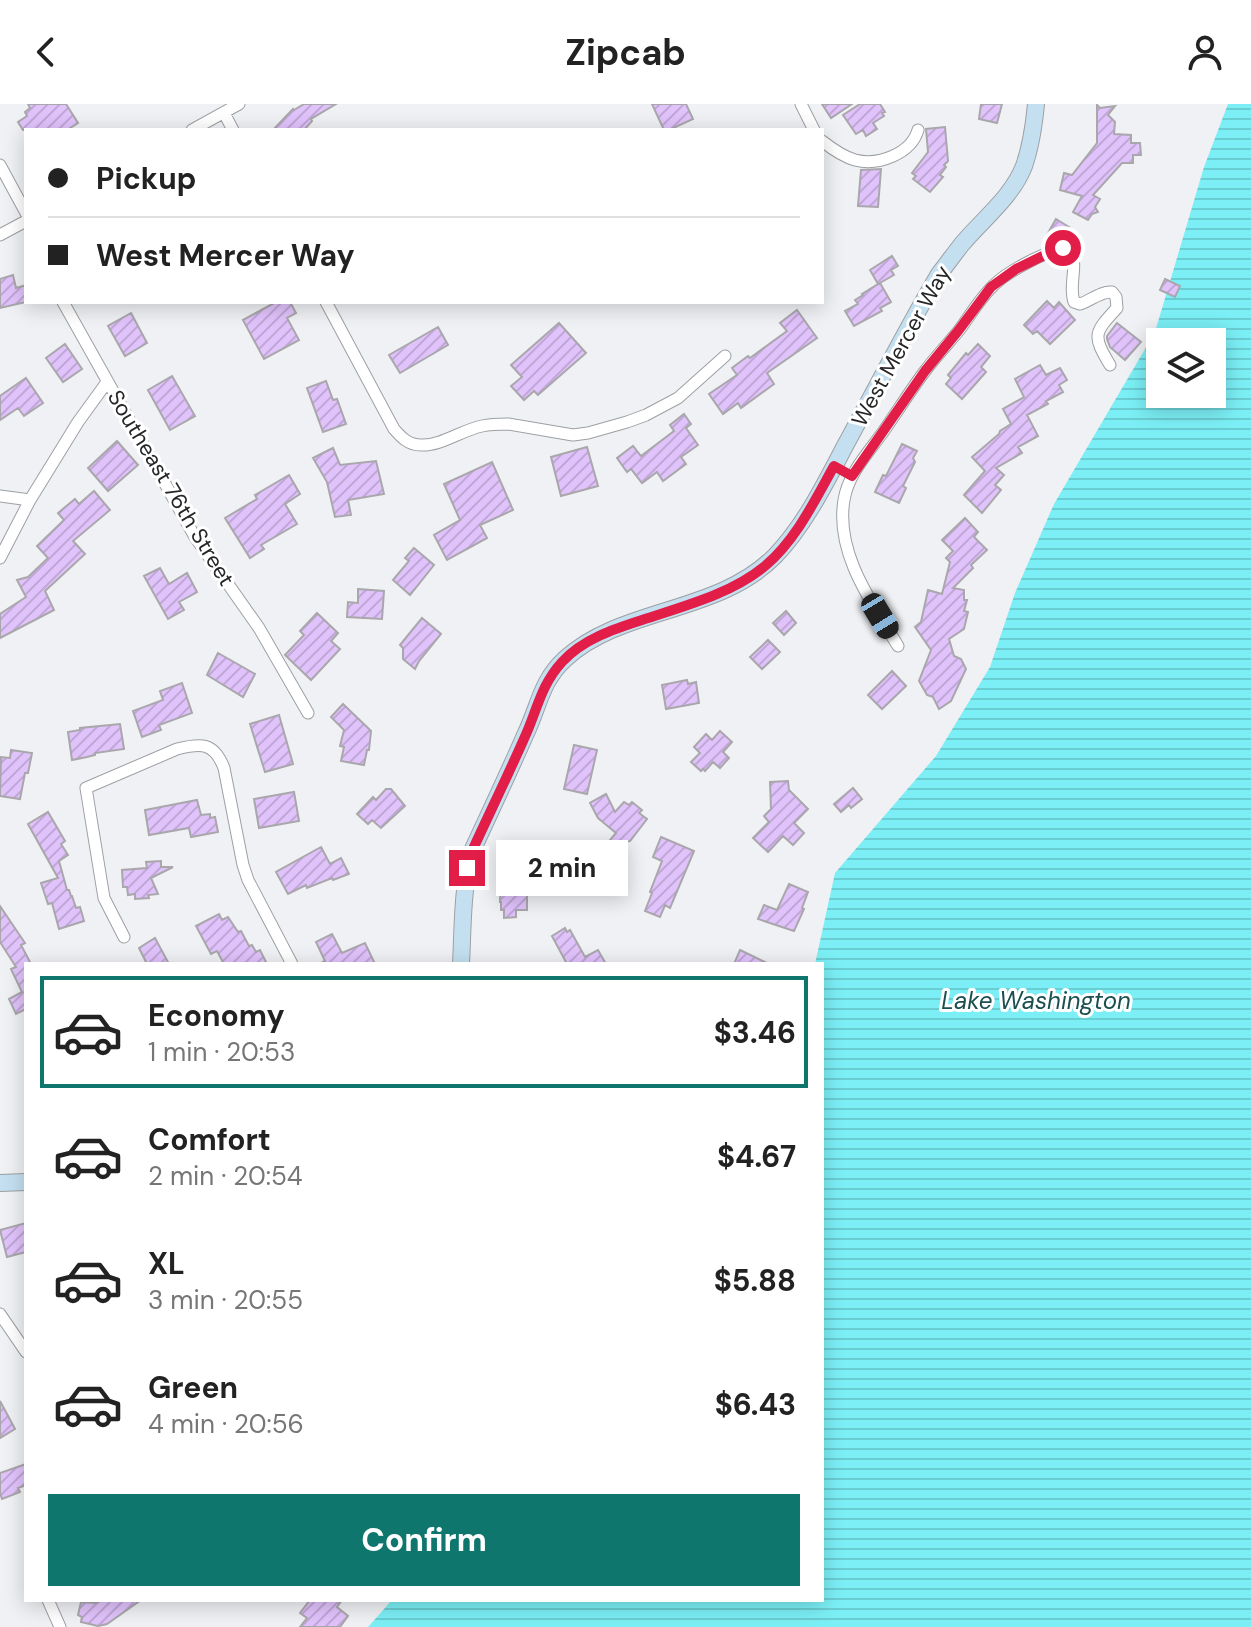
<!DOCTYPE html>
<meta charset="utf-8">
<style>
body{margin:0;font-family:"DM Sans",sans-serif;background:#f2f2f2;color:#222;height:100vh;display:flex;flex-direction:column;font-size:30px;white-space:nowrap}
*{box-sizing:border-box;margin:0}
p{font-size:26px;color:#767676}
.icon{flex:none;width:44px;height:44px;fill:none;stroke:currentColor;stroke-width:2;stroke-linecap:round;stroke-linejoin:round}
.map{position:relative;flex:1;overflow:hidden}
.side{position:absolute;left:24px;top:858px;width:800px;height:640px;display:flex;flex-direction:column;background:#fff;border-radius:0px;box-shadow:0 4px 20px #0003}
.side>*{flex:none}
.banner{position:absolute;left:24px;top:24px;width:800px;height:176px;border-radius:0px;box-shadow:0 4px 20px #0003;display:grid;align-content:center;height:176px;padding:0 24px;background:#fff}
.controls{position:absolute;left:1146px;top:224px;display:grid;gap:16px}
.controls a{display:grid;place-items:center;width:80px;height:80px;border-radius:0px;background:#fff;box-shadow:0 4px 20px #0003;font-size:40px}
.end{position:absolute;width:36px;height:36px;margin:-18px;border:10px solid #e11d48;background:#fff;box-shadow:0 0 0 4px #fff}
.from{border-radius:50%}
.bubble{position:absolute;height:56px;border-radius:0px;background:#fff;box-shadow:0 4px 20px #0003;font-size:26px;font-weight:700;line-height:56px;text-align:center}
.car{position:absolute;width:24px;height:48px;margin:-24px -12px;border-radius:10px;box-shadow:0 0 6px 2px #0007;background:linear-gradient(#222 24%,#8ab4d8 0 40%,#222 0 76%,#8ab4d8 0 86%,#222 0)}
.banner b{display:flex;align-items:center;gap:28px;height:76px;font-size:30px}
.banner b+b{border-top:2px solid #e0e0e0}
.banner i{width:20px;height:20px;background:#222}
ul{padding:14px 0 0;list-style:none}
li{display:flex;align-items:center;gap:24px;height:112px;margin:0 16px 12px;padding:0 8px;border:4px solid transparent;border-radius:0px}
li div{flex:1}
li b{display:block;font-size:30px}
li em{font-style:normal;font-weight:700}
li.active{border-color:#0f766e}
li>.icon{width:72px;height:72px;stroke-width:1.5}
.action{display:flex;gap:16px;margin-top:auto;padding:16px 24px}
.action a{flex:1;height:92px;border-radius:0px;background:#0f766e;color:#fff;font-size:32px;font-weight:700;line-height:92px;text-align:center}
header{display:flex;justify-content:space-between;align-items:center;height:104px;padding:0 24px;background:#fff;font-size:36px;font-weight:700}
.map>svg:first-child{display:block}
</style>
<header><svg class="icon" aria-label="back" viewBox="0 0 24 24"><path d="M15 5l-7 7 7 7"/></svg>Zipcab<svg class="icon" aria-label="person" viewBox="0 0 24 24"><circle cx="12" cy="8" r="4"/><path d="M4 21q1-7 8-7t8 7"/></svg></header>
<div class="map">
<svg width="1251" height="1523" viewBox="0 0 1251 1523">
<defs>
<pattern id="water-rules" width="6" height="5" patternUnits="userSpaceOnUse" patternTransform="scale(2)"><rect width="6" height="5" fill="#7beff5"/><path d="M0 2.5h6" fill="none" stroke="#6acdd2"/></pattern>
<pattern id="building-hatch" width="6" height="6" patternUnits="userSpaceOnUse" patternTransform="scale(2)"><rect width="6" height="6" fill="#e1c3fc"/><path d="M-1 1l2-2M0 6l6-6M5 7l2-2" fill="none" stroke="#c1a7d8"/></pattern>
</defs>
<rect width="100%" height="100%" fill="#eff1f4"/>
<path fill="url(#water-rules)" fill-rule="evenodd" d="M1228,0H1251V1523H368L392,1496H822V860H815L835,769L936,652L990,563L1015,489L1054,400L1155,228L1204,63ZM1160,238H1212V290H1160Z"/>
<path fill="url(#building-hatch)" stroke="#a9a7ab" stroke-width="2" d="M28,0H66L78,19L67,26H23L18,18L27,12L25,8L30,4Z
M304,0H336L311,15L312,17L304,26H273L293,5L294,6Z
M652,0H686L693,15L669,26H664Z
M822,0H852L831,14Z
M860,0H880L885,8L882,9L884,12L873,19L877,25L866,32L863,26L856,30L843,11Z
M981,0H1002L997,19L979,15Z
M1097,1L1100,4L1115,2L1108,11L1115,18L1114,30L1131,31V39H1140L1141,51H1133V59H1122L1093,91L1100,95L1095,103L1098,108L1092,110L1088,116L1073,108L1082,92L1060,86L1064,69L1072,71L1097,39Z
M945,23L948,57L944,61L946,63L940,71L943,73L930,88L913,75L916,72L912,69L928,48L926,25Z
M881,65L878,103L858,102L861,66Z
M1056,115L1069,123L1061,137L1051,139L1044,136Z
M892,152L898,162L891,166L894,171L878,180L870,166Z
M13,171L16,184L26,181V198L0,204V175Z
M1165,175L1180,182L1175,193L1160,186Z
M880,179L891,198L880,204L882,207L854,222L845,207L858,200L855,196L863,191L862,190Z
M1047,197L1054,204L1059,198L1075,216L1050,240L1037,227L1033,230L1024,221Z
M276,198H290L296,209L287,214L299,236L264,255L243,216Z
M797,206L817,234L767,269L774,280L741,304L738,299L723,310L709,290L737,271L732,264L748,252L750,254L787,227L780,219Z
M131,209L147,239L125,252L108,222Z
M559,219L586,249L538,291L534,287L524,296L511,282L522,273L511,261Z
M1117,219L1141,238L1125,256L1110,243L1107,235V232Z
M438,223L448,241L400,269L389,251Z
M65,240L82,265L63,278L46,254Z
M978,240L990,252L981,263L986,268L962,295L946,280L951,274L948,271L966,249L968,251Z
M1040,261L1046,271L1060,264L1067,276L1059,281L1063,288L1046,297L1048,300L1027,311L1038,332L1018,343L1022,349L996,364L1004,371L995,381L1001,386L982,409L964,391L985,367L972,353L999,330L1000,327L1011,320L1003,305L1024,293L1015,275Z
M172,272L195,312L170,326L148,286Z
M26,274L43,299L24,312L18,304L0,316V292Z
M326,277L333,296L337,295L346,320L323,328L307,284Z
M684,310L691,320L686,324L698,341L681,353L686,360L663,377L657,368L642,379L631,365L627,368L617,354L633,342L641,352L674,327L670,321Z
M117,337L138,361L108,387L88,364Z
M902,340L917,347L913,354L915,358L903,382L906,384L899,399L875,388L883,371L886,372Z
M587,343L598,382L561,392L551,353Z
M333,344L340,361L376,357L384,390L348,396L351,411L335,413L327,378L313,354Z
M492,358L513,406L480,421L487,434L447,456L434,431L460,416L444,380Z
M289,371L300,390L285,400L297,420L261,441L264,445L250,454L225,414L257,395L255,391Z
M94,387L110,406L73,437L85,450L45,487L54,506L0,534V510L26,493L17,476L28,473L48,454L37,442L64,416L58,409L75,395L79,400Z
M965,414L978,428L974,433L987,446L971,461L973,464L953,484L964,486V496H967L964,507L968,508L964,525L949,535L954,552L961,555L966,565L951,597L939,605L933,593L927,591L919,577L931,546L915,523L921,518L928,486L942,490L950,458L946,454L953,447L942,436Z
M414,444L434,461L410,491L393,476L409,457L405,454Z
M160,464L169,480L187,469L197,488L179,498L184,506L168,515L144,472Z
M358,485L384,487L382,515L347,513L348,498L358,499Z
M786,507L796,519L784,531L773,519Z
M317,509L338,529L331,537L340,545L311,576L285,551L304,531L300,527Z
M422,514L441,530L419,557L415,565L403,555V544L400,541Z
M768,536L780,548L762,565L750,553Z
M218,549L255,570L243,593L207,571Z
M892,567L906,582L882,605L868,591Z
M687,576L688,580L696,578L699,599L666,605L662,581Z
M182,579L192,609L159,621L161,626L142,633L133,607L163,596L160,587Z
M343,600L371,627L369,646H367L364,661L341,657L344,643L340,642L344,626L331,613Z
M279,611L293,660L265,668L250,620Z
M120,620L124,645L95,649V651L87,653L72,656L68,628L80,626V624Z
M720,627L732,638L723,648L729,654L720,664L713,658L705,667L703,665L701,667L691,658L700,649L694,643L706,630L712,636Z
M574,641L597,646L587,690L564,685Z
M11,646L32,649L28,669H25L20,695L0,692L1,653L10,654Z
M788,677L789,686L808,705L794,719L804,729L793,741L783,732L768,748L753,734L769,718L764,712L771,705L770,678Z
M853,684L862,695L851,704L849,701L841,708L834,700Z
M386,685H391L405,702L381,724L372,716L368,720L357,710L373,693L376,696Z
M294,688L299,717L259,724L254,695Z
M606,690L615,708L624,698L629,701L632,698L642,706L639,709L647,715L630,737L625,738L620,744L610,736L616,729L598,714L590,699Z
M197,696L201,711L210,710V714L215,713L218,728L191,733L189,724L149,731L145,706Z
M48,708L65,737L61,740L68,751L59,757L67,786H69L71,792H72L76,804L80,803L84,817L59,825L52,799L48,800L41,779L58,774L28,720Z
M661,733L694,747L670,804L665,801L660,813L645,807L652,789L650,788L662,757L653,753Z
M516,737H528V745H530L529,791H527V806H516V813L504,814V806H501V798H500L501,762H504L505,750H512L511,745H516Z
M321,743L330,760L341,754L349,770L333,776L332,774L307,784L306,781L288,790L276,768Z
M161,757V763H173L151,774L158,790L148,791L149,794L135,795V790L128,791L127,783H123L122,766L147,764L146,758Z
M789,780L808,788L802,804L804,805L794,827L758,815L764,801L777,806Z
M0,802L25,839L21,841L31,860H26V905L16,910L9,895L22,888L11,865L16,863L0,838Z
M219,810L222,816L228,813L238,828L241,827L249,842L252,841L256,848L260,846L267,860H224L217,847L211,850L196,822Z
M565,824L567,828L570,826L585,853L598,846L606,860H567L552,832Z
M332,830L342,849L365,839L375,860H319L325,857L316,838Z
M155,834L169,860H147L139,844Z
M740,846L769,860H734Z
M26,1119V1148L7,1153L0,1126Z
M0,1297L15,1325L0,1334Z
M26,1360V1381L18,1384L20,1388L2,1395L0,1389V1369Z
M102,1496H141L107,1520L98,1522L81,1518L82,1513L78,1511L81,1498L96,1499Z
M310,1496H342L337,1503L348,1512L340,1523H300L307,1514L300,1509Z"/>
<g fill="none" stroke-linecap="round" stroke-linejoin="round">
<defs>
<path id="street" d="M801,0L814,26
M224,9L233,26
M192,26L239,0
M822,37C831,44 844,53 855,56C878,62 911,50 918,26
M0,61L26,109
M0,131L26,117
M63,198L195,433L259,524L308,609
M326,198L394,325C401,333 408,341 421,341C441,342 462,326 482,322C491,320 500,320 508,320L573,331L588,329L627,318L646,311L678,294L725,252
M0,392L30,396
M0,454L30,396L78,318L107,278
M898,542C872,499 835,449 844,396C848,370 868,349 883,328C897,308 910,287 925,267C936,252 949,239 960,225C971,210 981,193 994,181C1006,169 1053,141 1070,146C1079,163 1068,180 1074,198L1080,200C1090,197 1101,187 1112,188L1116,193L1117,204C1094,229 1092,231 1110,261
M124,833L104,794L86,684L177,645C201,639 214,638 224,664L243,761L248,776L292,860
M0,1210L26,1248
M48,1496L60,1523"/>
<path id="secondary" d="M461,860C463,821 462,782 473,745C491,706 509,668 526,629C539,602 541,577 565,555C621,503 718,510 775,452C805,421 826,378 846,340C877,283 906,226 939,170C947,160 954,150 962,140C983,115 1012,93 1024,62C1031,42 1034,21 1036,0
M0,1079L26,1078"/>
</defs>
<use href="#street" stroke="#9da0a3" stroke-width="13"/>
<use href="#secondary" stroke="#9da0a3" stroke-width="18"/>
<use href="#street" stroke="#fff" stroke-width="11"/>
<use href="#secondary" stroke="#c4e0f0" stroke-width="16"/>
</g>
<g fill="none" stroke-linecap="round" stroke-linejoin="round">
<path stroke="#e11d48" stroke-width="10" d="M467,764L473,745C491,706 510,667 527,628C538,602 542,580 562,558C583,535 614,525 642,516C684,502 731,490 765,462C796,436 815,396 834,362L852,372L925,267L958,227L991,183L1016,165L1053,147L1063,144"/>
</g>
<g text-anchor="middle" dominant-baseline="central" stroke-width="6" stroke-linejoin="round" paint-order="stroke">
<g font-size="22" fill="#262628" stroke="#fff">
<text transform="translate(901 242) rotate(-61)">West Mercer Way</text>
<text transform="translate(171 384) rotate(59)">Southeast 76th Street</text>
</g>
<g font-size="24" font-style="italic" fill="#1b4f51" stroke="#fff">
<text x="1036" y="896">Lake Washington</text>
</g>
</g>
</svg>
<div class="controls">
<a><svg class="icon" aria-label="layers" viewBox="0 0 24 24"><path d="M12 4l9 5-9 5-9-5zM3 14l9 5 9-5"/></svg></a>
</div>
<i class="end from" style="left:1063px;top:144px"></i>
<i class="end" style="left:467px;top:764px"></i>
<div class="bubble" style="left:496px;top:736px;width:132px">2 min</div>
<i class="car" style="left:880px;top:512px;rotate:149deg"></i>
<div class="banner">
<b><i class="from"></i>Pickup</b>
<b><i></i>West Mercer Way</b>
</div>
<section class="side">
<ul>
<li class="active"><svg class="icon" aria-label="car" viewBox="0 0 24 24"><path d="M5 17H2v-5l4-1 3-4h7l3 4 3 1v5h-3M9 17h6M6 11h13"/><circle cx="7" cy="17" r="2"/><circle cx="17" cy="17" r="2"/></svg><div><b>Economy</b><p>1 min · 20:53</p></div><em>$3.46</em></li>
<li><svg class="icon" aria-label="car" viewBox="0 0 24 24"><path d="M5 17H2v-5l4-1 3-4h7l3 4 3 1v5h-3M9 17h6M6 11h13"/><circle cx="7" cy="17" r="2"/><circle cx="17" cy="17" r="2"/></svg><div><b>Comfort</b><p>2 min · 20:54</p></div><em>$4.67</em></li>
<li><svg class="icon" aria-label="car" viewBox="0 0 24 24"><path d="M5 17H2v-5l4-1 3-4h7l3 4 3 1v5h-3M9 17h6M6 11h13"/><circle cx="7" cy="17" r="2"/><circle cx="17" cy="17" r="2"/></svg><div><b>XL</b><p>3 min · 20:55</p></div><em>$5.88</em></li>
<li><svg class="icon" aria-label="car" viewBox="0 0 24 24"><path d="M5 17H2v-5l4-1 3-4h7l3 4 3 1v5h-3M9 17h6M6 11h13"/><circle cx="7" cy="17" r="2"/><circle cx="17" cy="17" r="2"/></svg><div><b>Green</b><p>4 min · 20:56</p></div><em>$6.43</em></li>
</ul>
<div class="action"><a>Confirm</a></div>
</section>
</div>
